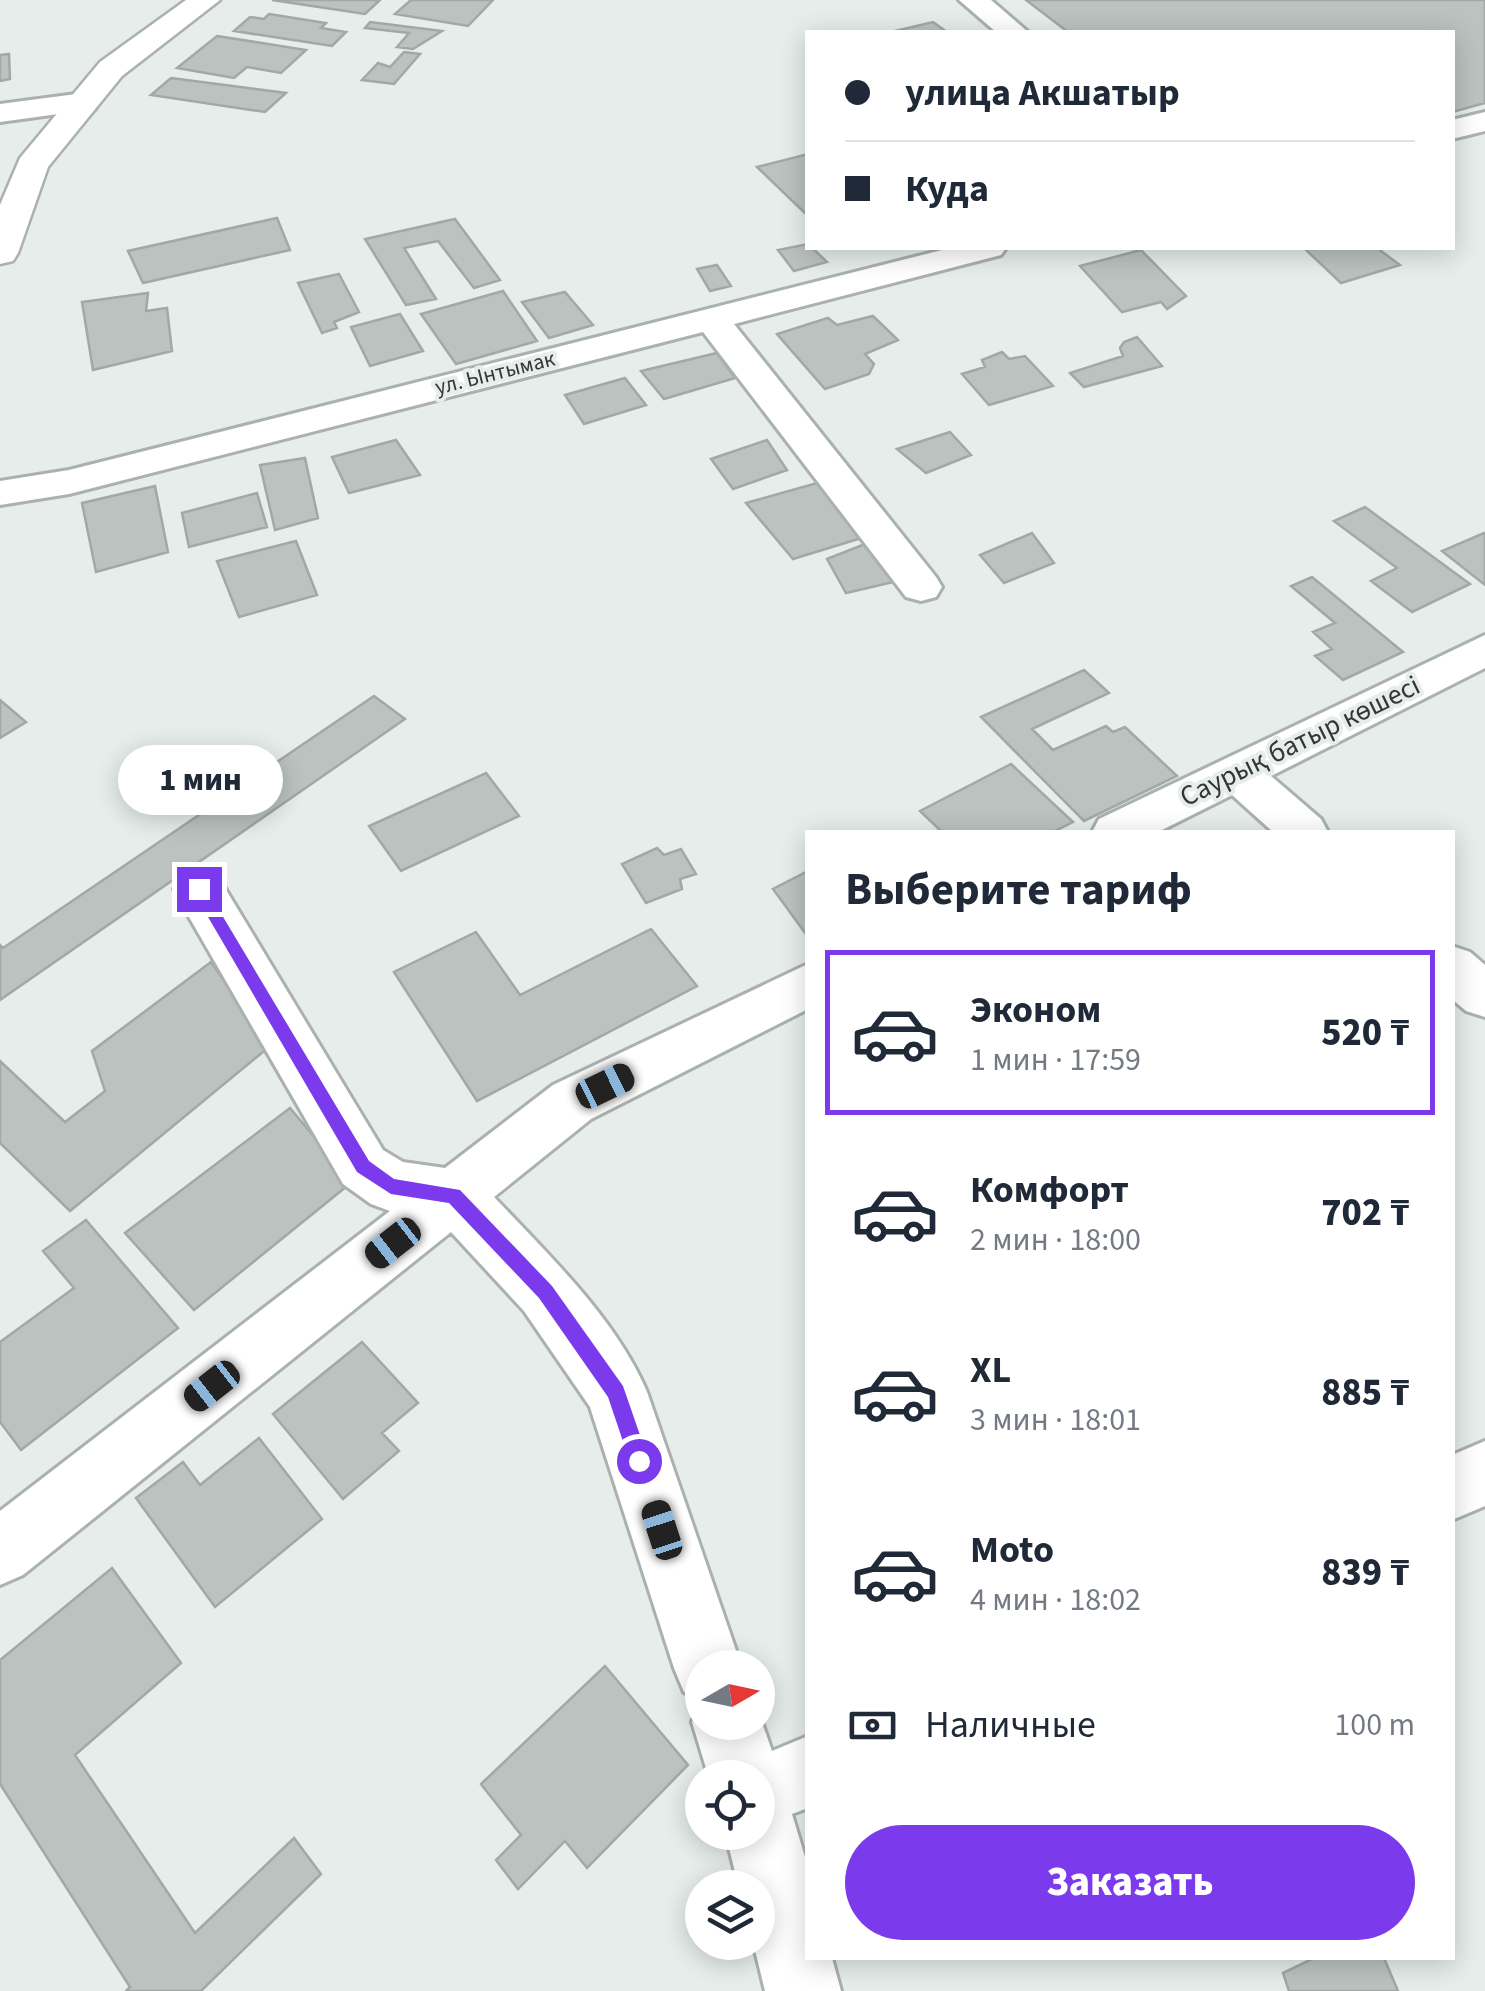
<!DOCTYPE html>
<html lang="ru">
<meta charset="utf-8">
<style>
body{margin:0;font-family:"Source Sans 3",sans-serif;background:#f2f2f3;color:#1f2937;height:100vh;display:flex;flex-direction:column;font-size:38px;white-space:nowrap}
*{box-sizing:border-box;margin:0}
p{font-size:32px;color:#747a83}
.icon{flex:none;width:55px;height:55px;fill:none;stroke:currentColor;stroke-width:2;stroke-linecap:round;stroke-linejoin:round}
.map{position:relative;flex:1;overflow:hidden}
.details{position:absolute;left:805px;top:830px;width:650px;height:1130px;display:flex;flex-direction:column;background:#fff;border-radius:0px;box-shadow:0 5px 25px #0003}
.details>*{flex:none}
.guide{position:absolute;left:805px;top:30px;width:650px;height:220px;border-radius:0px;box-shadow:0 5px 25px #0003;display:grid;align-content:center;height:220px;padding:0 40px;background:#fff}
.needle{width:65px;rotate:81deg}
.controls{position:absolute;left:685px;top:1650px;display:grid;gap:20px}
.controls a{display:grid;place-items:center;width:90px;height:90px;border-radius:50%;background:#fff;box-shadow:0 5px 25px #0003;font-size:50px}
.end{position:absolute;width:45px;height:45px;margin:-22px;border:12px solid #7c3aed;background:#fff;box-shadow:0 0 0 5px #fff}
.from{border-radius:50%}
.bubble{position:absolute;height:70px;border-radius:35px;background:#fff;box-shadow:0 5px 25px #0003;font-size:32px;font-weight:800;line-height:70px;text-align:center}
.car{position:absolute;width:30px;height:60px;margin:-30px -15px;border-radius:12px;box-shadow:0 0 8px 2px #0007;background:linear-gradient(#222 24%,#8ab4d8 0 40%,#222 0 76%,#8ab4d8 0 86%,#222 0)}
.guide b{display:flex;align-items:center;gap:35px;height:95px;font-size:38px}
.guide b+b{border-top:2px solid #e0e1e3}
.guide i{width:25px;height:25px;background:#1f2937}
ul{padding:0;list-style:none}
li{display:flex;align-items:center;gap:30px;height:165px;margin:0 20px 15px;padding:0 20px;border:5px solid transparent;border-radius:0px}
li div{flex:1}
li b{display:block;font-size:38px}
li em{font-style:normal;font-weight:800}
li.current{border-color:#7c3aed}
li>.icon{width:90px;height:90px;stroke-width:1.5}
h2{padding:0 40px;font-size:45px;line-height:120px}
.pay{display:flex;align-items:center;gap:25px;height:110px;padding:0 40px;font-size:38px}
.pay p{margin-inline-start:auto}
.cta{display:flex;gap:20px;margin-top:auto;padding:20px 40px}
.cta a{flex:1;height:115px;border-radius:60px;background:#7c3aed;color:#fff;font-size:40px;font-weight:800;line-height:115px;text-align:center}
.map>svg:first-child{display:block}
</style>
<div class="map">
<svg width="1485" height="1991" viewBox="0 0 1485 1991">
<rect width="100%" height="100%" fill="#e6edea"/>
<path fill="#bbc2c0" stroke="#a2a8a6" stroke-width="2.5" d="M272,0H374L379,1L365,14Z
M411,0H493L468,26L395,14Z
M1026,0H1485V103L1452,112V32H1068Z
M269,14L326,23L321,28L346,32L332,46L234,31L250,17L264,19Z
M370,22L442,31L413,49L397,47L409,33L365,28Z
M933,22L947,32H891Z
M217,36L306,50L281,73L247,67L234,78L177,68Z
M404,52L420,54L394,84L362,80L378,63L390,67Z
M9,54L10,79L0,81V55Z
M171,78L286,93L265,112L151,95Z
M808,154V216L757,167Z
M277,218L290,250L143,283L128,251Z
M455,219L500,280L474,288L438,241L404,248L436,299L406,305L365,239Z
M808,244L827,262L794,271L778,250Z
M1304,248H1377L1400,265L1341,283Z
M1141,250L1186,296L1167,309L1161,302L1122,312L1080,266Z
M717,265L731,286L710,291L697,269Z
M339,274L359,312L334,322L337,328L322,333L298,283Z
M503,291L537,341L456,364L421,314Z
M565,292L593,325L549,338L522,302Z
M148,293L146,311L167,308L172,351L93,370L82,302Z
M400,314L423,351L370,366L351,327Z
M873,316L898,340L865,354L874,364L869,374L825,389L777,334L828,318L837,325Z
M1137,337L1162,366L1084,387L1070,373L1123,356L1120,348L1124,342Z
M1002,352L1009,359L1025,356L1053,386L989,405L962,374L985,367L982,360Z
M717,353L735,378L664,399L641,371Z
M625,378L646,405L584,424L565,395Z
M950,432L971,455L926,473L897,449Z
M396,440L420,475L349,493L332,457Z
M767,440L787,470L733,489L711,459Z
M305,458L318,518L275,530L260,465Z
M828,480L868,536L793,559L746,503Z
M155,486L168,552L96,572L82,503Z
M257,493L267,527L189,547L182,513Z
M1365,507L1470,584L1412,612L1371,581L1397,568L1334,521Z
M1032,533L1054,563L1004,583L980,555Z
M1484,533H1485V585L1442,551Z
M875,540L902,580L846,593L827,559Z
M296,541L317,595L239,617L217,561Z
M1312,577L1403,652L1343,680L1315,656L1332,649L1313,632L1335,623L1291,586Z
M1084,670L1109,693L1032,729L1053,750L1106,726L1113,732L1125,727L1177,776L1084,821L981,717Z
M374,696L405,719L0,1000V945L3,948Z
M0,700L26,722L0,738Z
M1011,764L1073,822L1053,832H942L920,811Z
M486,773L519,816L401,871L369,826Z
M657,848L664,855L681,849L696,874L680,879L682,889L646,903L622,864Z
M808,871V937L773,889Z
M651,929L697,986L477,1101L394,972L476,932L520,995Z
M211,962L269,1047L70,1211L0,1143V1061L65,1122L105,1091L92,1051Z
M290,1108L352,1182L194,1310L125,1233Z
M86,1220L178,1328L21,1450L0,1422V1342L74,1288L43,1251Z
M362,1342L418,1403L382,1433L399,1451L343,1499L273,1414Z
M259,1438L322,1519L215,1607L136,1498L183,1462L200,1485Z
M112,1568L181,1663L75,1755L195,1933L294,1838L321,1874L201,1991H126L130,1987L0,1784V1660Z
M605,1666L688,1765L587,1868L565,1841L518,1889L496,1860L521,1835L481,1784Z
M1314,1958H1384L1398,1991H1289L1283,1973Z"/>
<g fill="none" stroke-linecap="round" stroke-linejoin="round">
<defs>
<path id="minor" d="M959,0H991L1028,32H996Z
M84,93L95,95L99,102L95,109L0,122V104Z
M1485,112V131L1452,139V120Z
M950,248H1006L1001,255L734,324L936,577L942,587L936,597L921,601L906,597L703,332L69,494L0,505V481L69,470Z
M1485,635V668L1271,776L1321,819L1328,832H1273L1232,795L1158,832H1092L1099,819Z
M199,870L217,875L383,1150L403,1162L445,1168L553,1085L808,964V1009L591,1119L494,1197C548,1254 616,1319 647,1392L742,1668H702V1722H758V1711L772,1751L808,1736V1808L792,1814L808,1867V1958H832L841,1991H765L753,1942H758V1888H739L725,1832H758V1778H709L692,1722L701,1700L684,1692L674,1668L590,1407L524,1311L451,1232L23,1575L0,1585V1511L390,1211L371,1204L343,1184L181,903L174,889L181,875Z
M1452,946L1470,952L1485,965V1017L1466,1011L1452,999Z
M1485,1441V1506L1452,1520V1455Z"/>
<path id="primary" d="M186,0H220L122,76L48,167L18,253L13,261L0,264V205L20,158L100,62Z"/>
</defs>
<use href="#minor" stroke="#aab1ae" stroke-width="6"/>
<use href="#primary" stroke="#aab1ae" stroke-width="5"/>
<use href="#minor" fill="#fff" fill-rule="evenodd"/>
<use href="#primary" fill="#fff" fill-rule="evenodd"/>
</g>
<path fill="#7c3aed" d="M199,883L204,885L369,1161L394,1179L460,1190L552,1286L623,1386L649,1461L646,1468H632L608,1397L539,1298L449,1203L391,1194L357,1172L194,893L191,889Z"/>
<g text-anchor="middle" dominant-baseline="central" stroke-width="8" stroke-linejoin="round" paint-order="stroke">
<g font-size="22" fill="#333635" stroke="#e6edea">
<text transform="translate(495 373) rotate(-14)">ул. Ынтымак</text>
</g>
<g font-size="28" fill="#333635" stroke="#e6edea">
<text transform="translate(1300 741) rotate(-26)">Саурық батыр көшесі</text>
</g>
</g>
</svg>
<div class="controls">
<a><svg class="needle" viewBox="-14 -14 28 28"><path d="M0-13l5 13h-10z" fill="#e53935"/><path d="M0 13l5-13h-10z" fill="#747a83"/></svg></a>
<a><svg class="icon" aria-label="locate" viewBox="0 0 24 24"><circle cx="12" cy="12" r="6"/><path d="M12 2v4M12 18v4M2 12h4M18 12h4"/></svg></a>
<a><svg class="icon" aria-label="layers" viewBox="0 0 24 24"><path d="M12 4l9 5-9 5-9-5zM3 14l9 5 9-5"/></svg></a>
</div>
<i class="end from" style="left:639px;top:1461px"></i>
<i class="end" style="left:199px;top:889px"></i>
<div class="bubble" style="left:118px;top:745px;width:165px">1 мин</div>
<i class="car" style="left:605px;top:1086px;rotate:64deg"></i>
<i class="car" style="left:393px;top:1243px;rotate:232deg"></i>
<i class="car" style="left:212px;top:1386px;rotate:232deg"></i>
<i class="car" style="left:662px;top:1530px;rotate:342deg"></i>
<div class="guide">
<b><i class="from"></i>улица Акшатыр</b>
<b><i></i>Куда</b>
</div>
<section class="details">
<h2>Выберите тариф</h2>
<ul>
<li class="current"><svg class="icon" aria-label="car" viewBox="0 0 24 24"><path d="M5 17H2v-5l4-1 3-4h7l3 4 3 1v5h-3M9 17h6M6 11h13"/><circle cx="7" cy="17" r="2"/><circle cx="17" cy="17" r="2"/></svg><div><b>Эконом</b><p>1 мин · 17:59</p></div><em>520 ₸</em></li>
<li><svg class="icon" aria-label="car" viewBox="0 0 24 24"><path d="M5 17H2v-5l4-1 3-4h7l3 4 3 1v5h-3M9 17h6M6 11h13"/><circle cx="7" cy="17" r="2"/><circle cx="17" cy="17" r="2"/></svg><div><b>Комфорт</b><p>2 мин · 18:00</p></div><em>702 ₸</em></li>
<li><svg class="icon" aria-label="car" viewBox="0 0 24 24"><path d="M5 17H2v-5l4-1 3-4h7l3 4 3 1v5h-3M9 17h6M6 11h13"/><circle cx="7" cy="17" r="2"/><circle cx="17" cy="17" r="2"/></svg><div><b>XL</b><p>3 мин · 18:01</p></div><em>885 ₸</em></li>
<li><svg class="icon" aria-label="car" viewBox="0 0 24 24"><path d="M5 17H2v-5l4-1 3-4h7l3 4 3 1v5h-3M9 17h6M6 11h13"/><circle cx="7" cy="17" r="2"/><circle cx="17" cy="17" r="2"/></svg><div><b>Moto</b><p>4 мин · 18:02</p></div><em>839 ₸</em></li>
</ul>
<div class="pay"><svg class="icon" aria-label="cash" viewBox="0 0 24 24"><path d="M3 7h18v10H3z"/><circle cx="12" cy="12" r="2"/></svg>Наличные<p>100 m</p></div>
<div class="cta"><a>Заказать</a></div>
</section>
</div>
